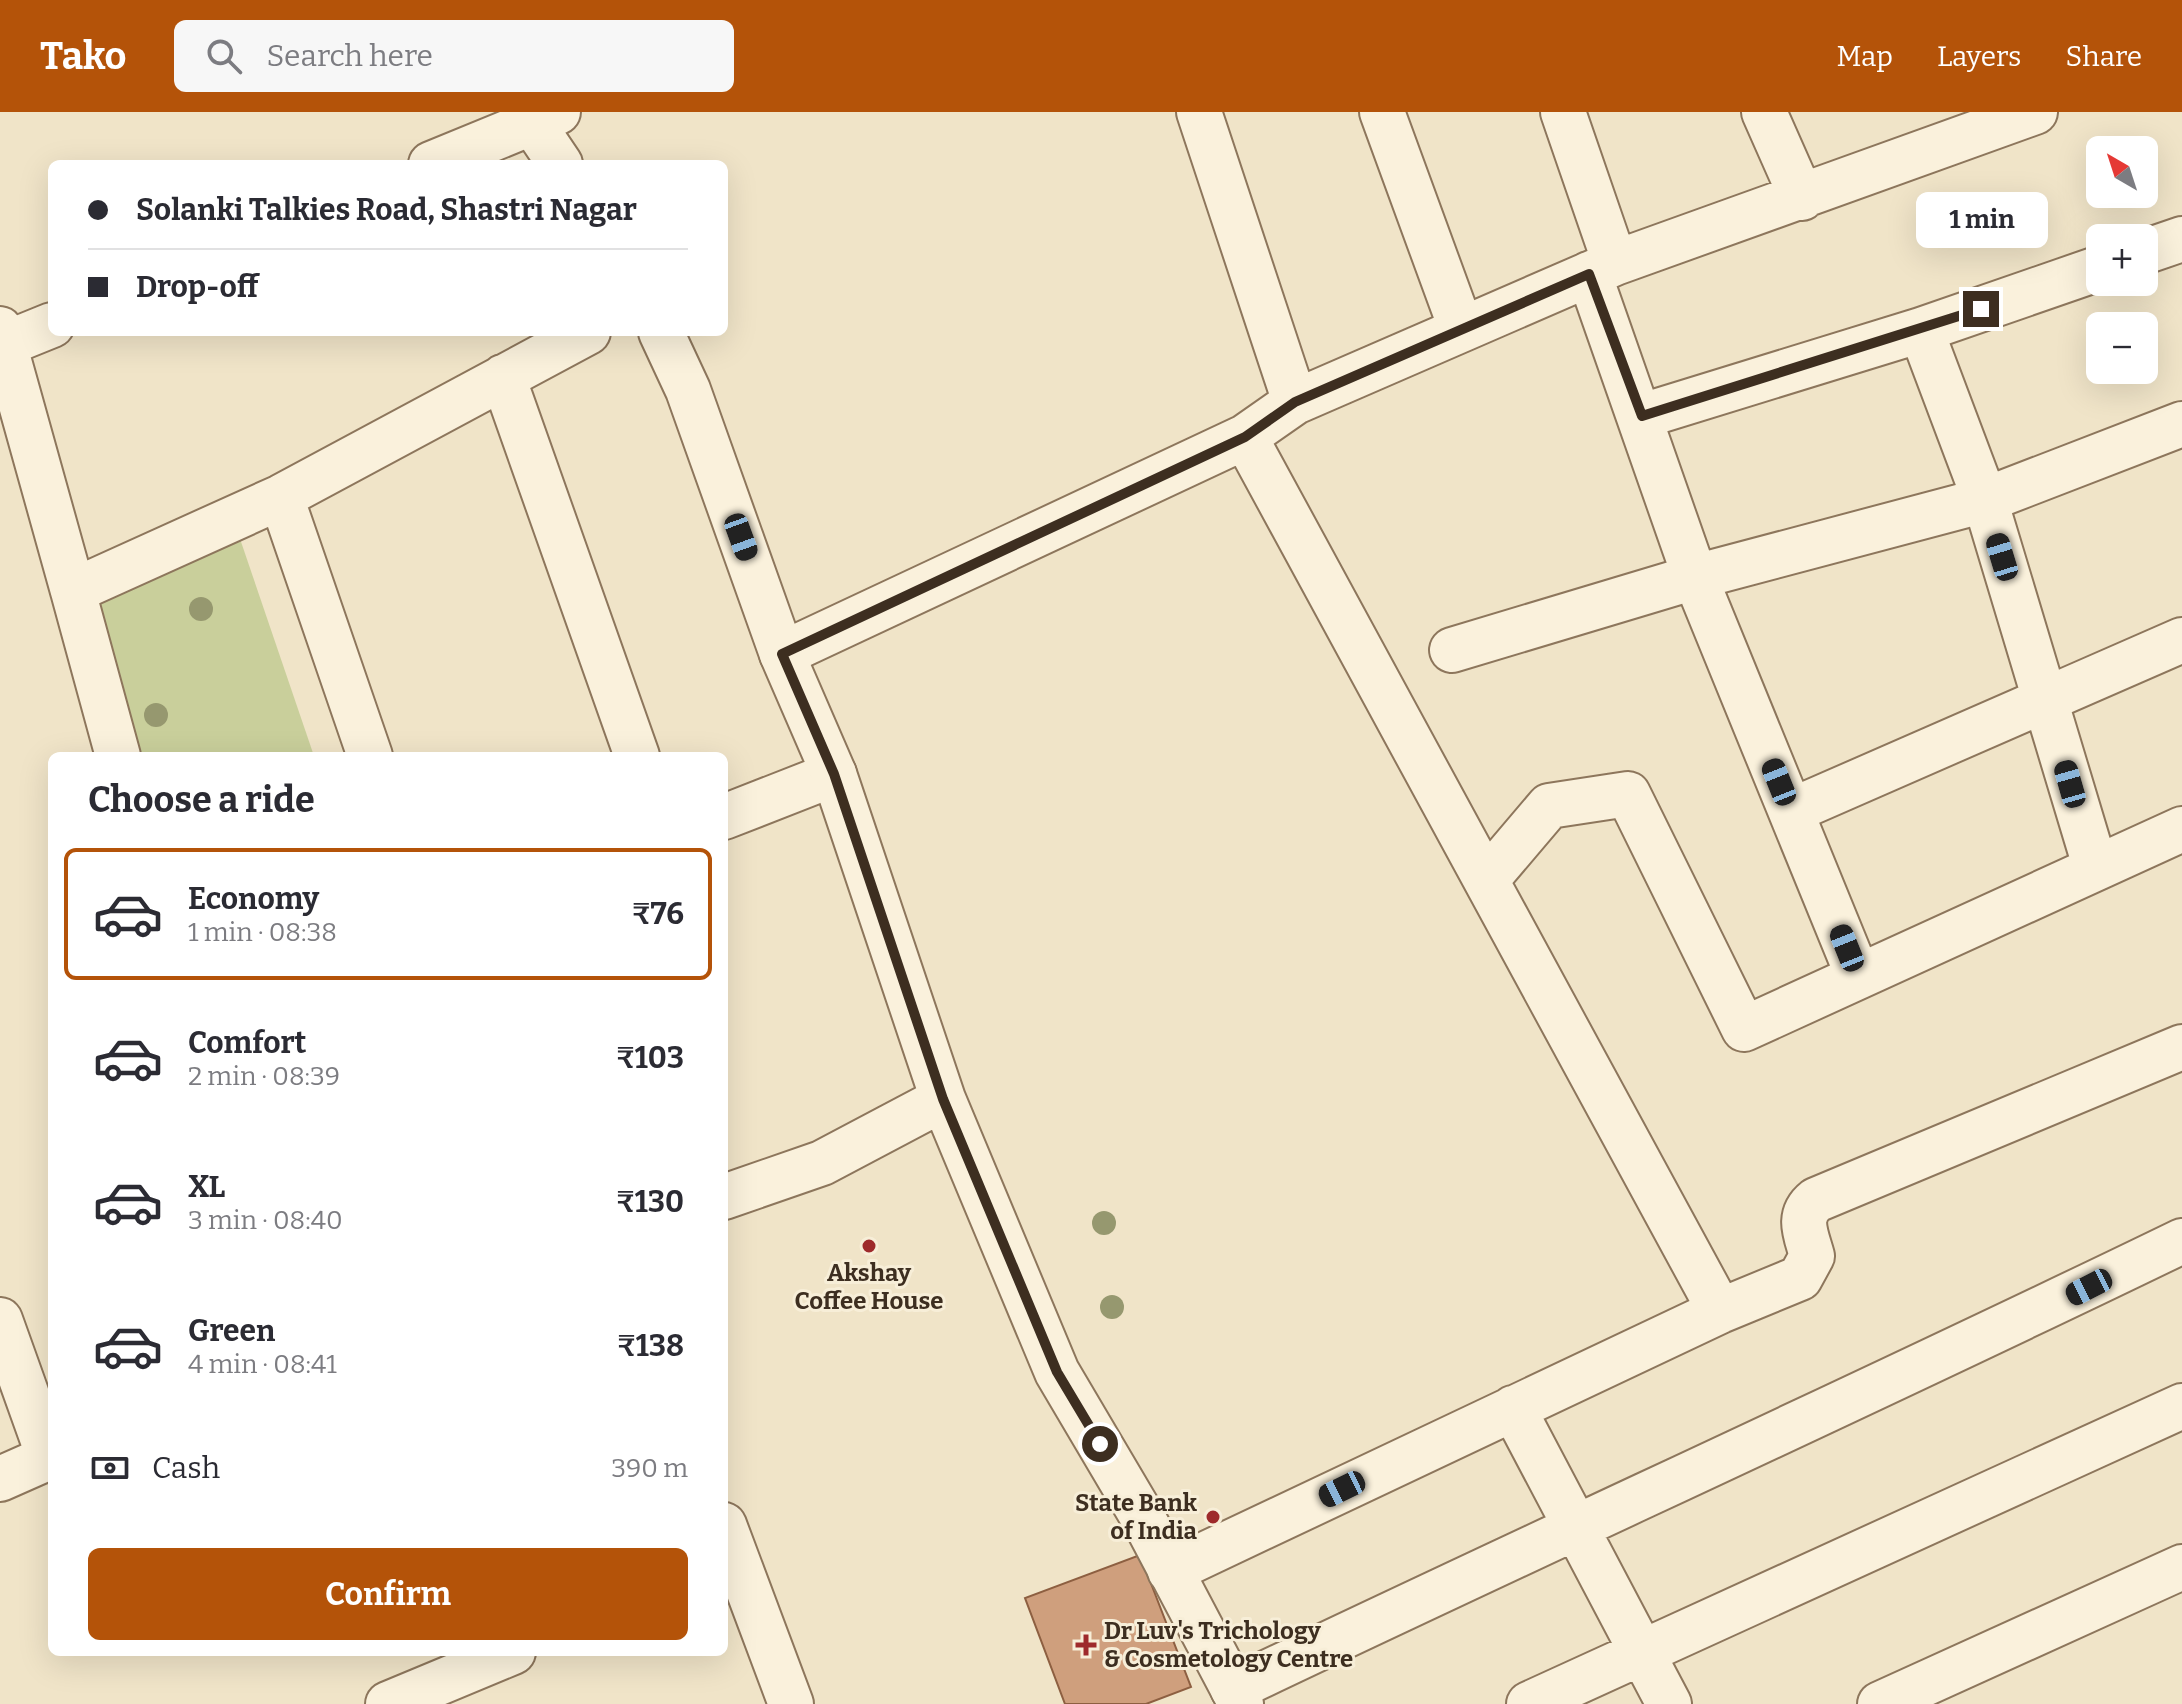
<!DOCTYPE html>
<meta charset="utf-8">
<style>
body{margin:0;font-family:Bitter,serif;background:#f7f7f7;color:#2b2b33;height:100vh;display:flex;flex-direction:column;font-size:30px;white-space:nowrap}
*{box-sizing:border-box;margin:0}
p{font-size:26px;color:#7c7c81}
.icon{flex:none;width:44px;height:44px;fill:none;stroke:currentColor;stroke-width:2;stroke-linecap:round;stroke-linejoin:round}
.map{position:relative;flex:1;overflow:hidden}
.sheet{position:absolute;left:48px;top:640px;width:680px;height:904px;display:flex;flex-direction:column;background:#fff;border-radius:12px;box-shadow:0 8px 32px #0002}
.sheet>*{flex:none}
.banner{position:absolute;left:48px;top:48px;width:680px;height:176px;border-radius:12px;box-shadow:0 8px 32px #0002;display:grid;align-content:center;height:176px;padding:0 40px;background:#fff}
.needle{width:52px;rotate:321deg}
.controls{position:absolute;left:2086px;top:24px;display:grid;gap:16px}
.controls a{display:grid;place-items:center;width:72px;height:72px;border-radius:12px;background:#fff;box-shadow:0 8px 32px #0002;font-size:40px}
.end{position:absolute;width:36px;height:36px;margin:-18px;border:10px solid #3d2e20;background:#fff;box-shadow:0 0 0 4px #fff}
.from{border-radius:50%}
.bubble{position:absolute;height:56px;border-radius:12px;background:#fff;box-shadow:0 8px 32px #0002;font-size:26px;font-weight:700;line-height:56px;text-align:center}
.car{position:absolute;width:24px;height:48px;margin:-24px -12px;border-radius:10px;box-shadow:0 0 6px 2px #0007;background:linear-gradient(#222 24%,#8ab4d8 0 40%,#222 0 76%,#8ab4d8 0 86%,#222 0)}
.banner b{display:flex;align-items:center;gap:28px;height:76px;font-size:30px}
.banner b+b{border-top:2px solid #e1e1e2}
.banner i{width:20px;height:20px;background:#2b2b33}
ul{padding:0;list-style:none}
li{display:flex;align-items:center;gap:24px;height:132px;margin:0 16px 12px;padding:0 24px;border:4px solid transparent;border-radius:12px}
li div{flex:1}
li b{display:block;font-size:30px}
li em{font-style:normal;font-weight:700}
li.active{border-color:#b45309}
li>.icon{width:72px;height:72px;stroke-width:1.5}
h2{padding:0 40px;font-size:36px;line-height:96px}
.pay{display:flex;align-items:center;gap:20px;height:88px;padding:0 40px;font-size:30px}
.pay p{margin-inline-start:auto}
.action{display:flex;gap:16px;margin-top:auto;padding:16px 40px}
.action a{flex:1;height:92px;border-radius:12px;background:#b45309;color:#fff;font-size:32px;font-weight:700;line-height:92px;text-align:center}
header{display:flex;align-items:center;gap:48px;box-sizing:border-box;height:112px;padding:0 40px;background:#b45309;color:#fff}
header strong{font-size:38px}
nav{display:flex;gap:44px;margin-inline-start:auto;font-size:28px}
.search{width:560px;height:72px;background:#f7f7f7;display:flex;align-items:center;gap:20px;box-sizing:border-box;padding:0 28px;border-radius:12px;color:#7c7c81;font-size:30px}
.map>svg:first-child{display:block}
</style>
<header>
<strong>Tako</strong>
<div class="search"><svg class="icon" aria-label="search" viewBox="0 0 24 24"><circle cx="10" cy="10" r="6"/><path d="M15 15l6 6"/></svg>Search here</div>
<nav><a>Map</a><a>Layers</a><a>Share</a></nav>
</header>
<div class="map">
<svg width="2182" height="1592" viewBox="0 0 2182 1592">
<rect width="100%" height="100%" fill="#f0e4c8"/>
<path fill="#c9cf9b" d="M237,418L314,644H123L77,498Z"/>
<path fill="#cf9f7d" stroke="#8d5f41" stroke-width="2" d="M1140,1443L1191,1575L1146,1592H1065L1025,1486Z"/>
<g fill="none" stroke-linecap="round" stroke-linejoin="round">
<defs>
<path id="minor" d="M1199,0L1295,290
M1382,0L1461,216
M1563,0L1615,151
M1764,0L1802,86
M431,52L558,0
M2144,140L2182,127
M1589,162L1695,465L1858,864
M0,217L73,479
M1921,218L2100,156
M5,232L52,213
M503,265L637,644
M1642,304L1921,218L1985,388L2095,754
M1245,325L1720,1199
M281,385L370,644
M1452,538L1695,465L1985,388L2182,312
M782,542L1245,325L1295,290L1615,151L2035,0
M118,644L73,479L281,385L588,220
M1791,699L2182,528
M724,705L834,662
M1487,767L1549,694L1628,682L1744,917L2182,717
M0,1208L49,1345
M1513,1296L1669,1592
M724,1413L791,1592
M1170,1459L1720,1199L1800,1166L1812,1144C1806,1122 1796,1104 1816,1088L2182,935
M1233,1577C1549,1426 1867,1282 2182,1129
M388,1592L513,1540
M1529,1592L2182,1294
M1880,1592L2182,1455"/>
<path id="tertiary" d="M525,0L560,52
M661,220L688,278L782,542L834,662L943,987L1057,1260L1142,1404L1241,1592
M724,1085L822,1051L943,987
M0,1367L52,1344"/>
</defs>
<use href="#minor" stroke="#8d765c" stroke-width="48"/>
<use href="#tertiary" stroke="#8d765c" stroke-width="48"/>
<use href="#minor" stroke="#faf1dc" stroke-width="44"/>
<use href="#tertiary" stroke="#faf1dc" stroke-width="44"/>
</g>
<g fill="#96986f">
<circle cx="201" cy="497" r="12"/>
<circle cx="156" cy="603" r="12"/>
<circle cx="1104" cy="1111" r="12"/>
<circle cx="1112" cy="1195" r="12"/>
</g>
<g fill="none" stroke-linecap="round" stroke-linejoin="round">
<path stroke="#3d2e20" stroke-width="10" d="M1100,1332L1057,1260L943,987L834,662L782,542L1245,325L1295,290L1589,162L1642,304L1981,197"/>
</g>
<g fill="#9e2a2b" stroke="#f7eed8" stroke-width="3">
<circle cx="869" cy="1134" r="8"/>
<circle cx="1213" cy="1405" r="8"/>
<path d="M1082 1521h8v8h8v8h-8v8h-8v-8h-8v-8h8z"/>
</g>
<g text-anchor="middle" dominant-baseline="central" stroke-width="6" stroke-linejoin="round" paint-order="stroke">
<g font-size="24" font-weight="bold" fill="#3d2e20" stroke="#f7eed8">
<text x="869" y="1161">Akshay<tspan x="869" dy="28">Coffee House</tspan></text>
<text x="1197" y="1391" text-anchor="end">State Bank<tspan x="1197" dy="28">of India</tspan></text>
<text x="1104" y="1519" text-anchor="start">Dr Luv's Trichology<tspan x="1104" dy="28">&amp; Cosmetology Centre</tspan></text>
</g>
</g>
</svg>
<div class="controls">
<a><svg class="needle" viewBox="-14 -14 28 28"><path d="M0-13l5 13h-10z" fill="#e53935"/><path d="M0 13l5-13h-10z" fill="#7c7c81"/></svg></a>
<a>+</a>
<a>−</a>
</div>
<i class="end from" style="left:1100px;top:1332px"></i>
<i class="end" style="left:1981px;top:197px"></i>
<div class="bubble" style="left:1916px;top:80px;width:132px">1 min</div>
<i class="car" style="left:741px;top:425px;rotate:160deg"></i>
<i class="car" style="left:2002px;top:445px;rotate:343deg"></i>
<i class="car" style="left:1779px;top:670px;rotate:338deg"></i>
<i class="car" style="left:2070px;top:672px;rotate:344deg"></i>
<i class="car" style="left:1847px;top:836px;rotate:338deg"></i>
<i class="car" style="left:2089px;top:1175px;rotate:243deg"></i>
<i class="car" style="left:1342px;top:1377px;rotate:244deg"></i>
<div class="banner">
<b><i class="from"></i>Solanki Talkies Road, Shastri Nagar</b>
<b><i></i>Drop-off</b>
</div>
<section class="sheet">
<h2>Choose a ride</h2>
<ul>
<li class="active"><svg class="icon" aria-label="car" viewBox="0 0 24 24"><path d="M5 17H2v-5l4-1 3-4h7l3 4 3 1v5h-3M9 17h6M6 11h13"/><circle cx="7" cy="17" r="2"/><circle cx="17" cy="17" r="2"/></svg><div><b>Economy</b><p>1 min · 08:38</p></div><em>₹76</em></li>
<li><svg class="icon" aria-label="car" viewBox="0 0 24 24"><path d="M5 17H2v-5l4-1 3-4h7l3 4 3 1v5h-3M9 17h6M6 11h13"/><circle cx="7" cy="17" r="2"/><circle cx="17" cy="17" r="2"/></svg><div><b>Comfort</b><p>2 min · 08:39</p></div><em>₹103</em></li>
<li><svg class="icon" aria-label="car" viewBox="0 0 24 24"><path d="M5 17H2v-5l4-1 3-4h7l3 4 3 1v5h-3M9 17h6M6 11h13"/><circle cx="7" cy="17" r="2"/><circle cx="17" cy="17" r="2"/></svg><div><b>XL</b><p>3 min · 08:40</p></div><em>₹130</em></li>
<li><svg class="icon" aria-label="car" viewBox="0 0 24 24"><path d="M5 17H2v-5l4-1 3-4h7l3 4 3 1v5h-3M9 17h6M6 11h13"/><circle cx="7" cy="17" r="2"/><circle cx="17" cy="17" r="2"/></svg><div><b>Green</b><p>4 min · 08:41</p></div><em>₹138</em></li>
</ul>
<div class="pay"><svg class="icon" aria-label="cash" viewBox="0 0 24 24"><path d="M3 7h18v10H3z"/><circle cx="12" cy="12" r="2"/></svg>Cash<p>390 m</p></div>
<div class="action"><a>Confirm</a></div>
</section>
</div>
